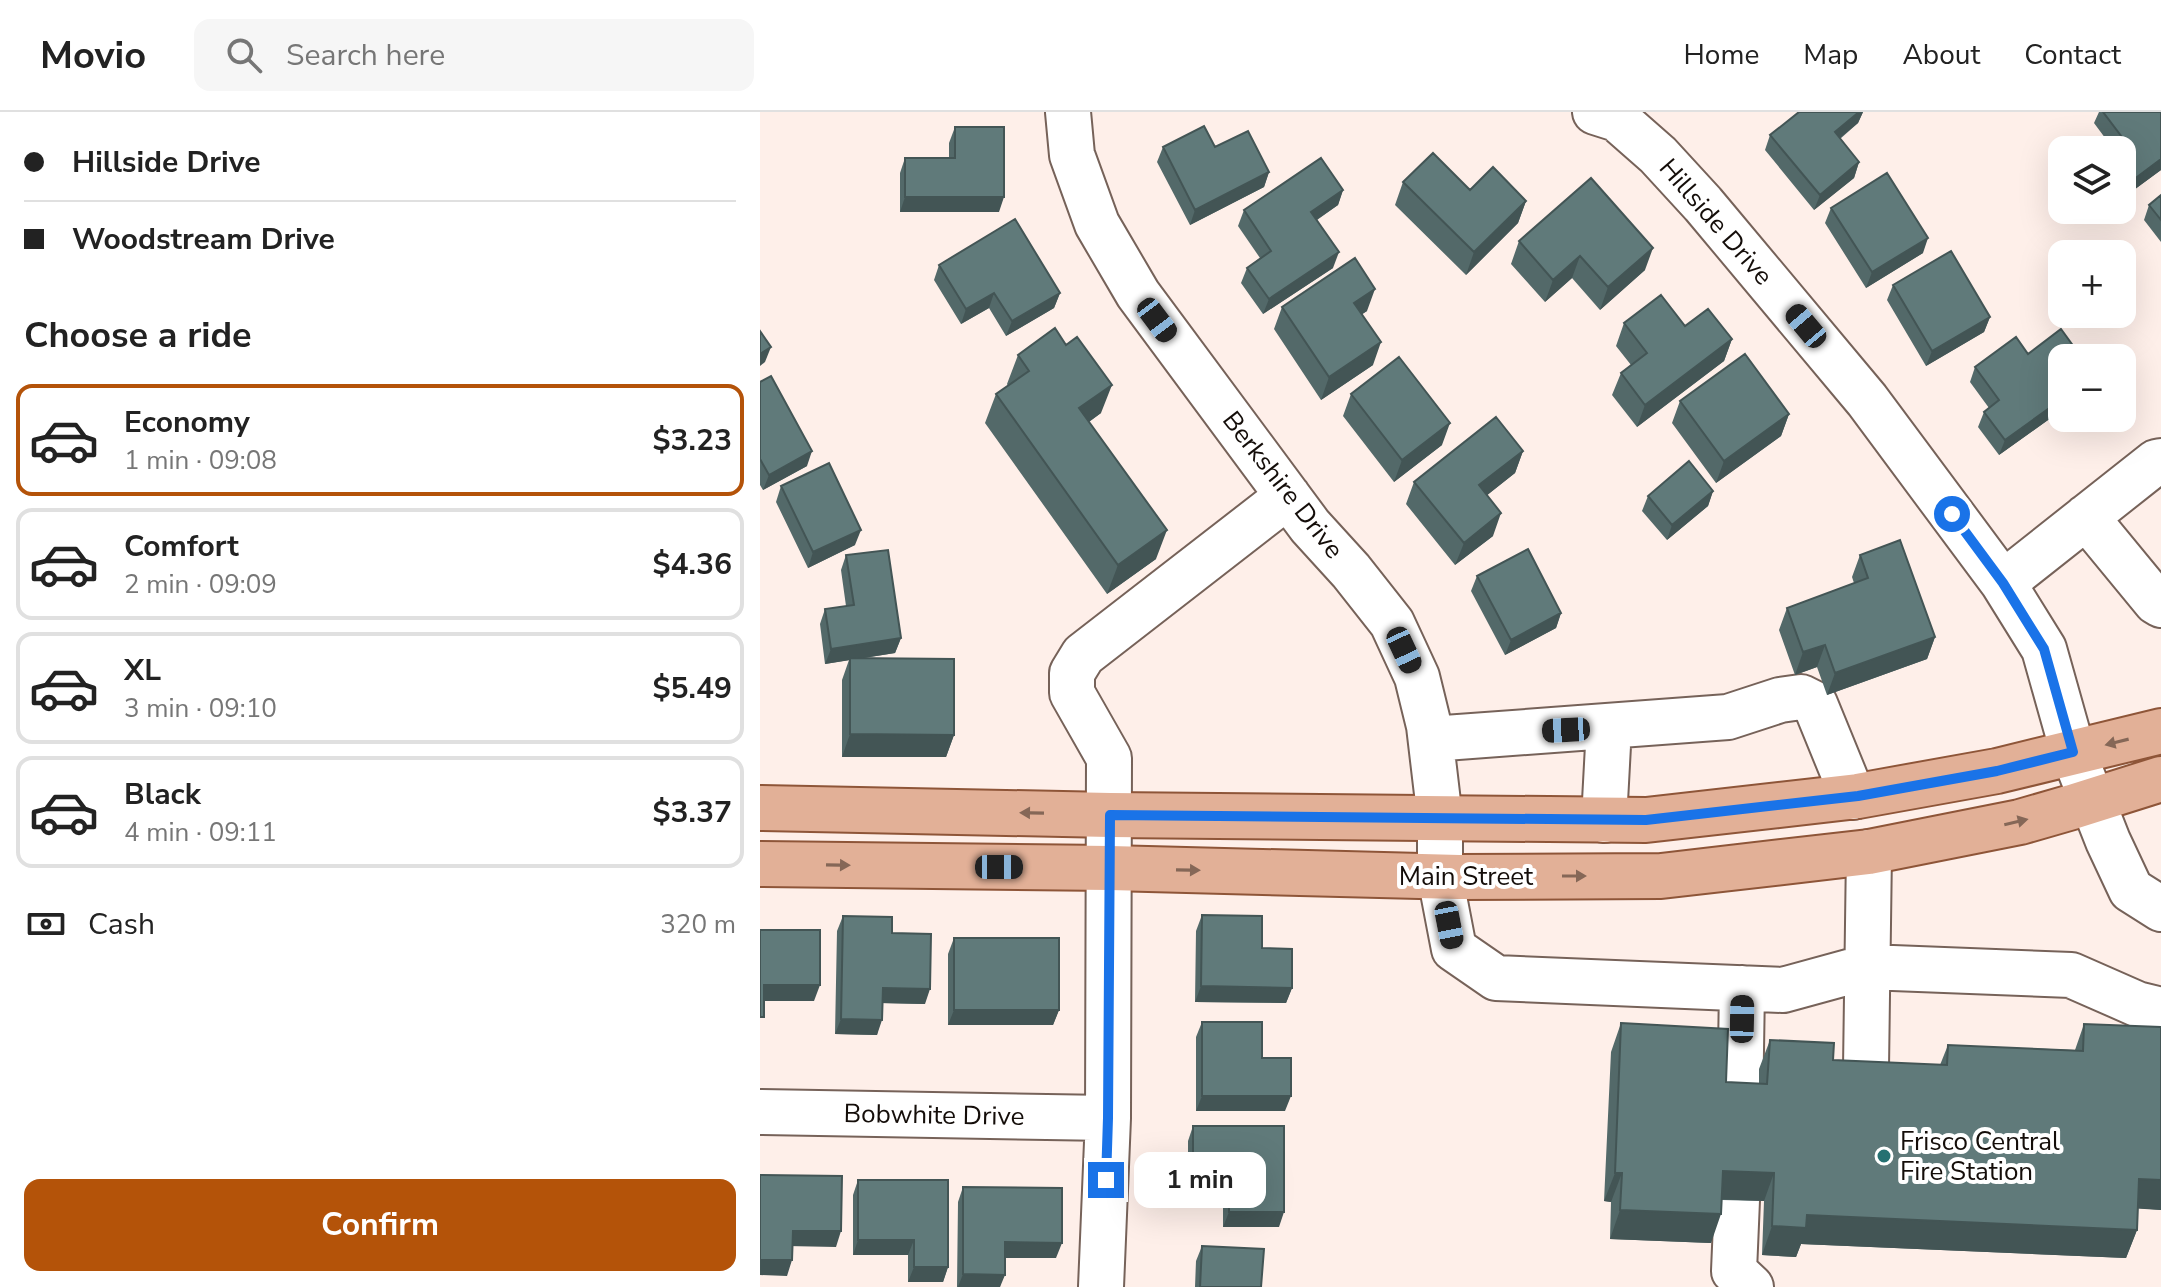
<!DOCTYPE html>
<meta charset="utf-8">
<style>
body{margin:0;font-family:"Nunito Sans",sans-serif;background:#f6f6f6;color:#222;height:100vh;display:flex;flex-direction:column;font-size:30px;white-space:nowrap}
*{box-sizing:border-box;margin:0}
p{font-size:26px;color:#767676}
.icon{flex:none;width:44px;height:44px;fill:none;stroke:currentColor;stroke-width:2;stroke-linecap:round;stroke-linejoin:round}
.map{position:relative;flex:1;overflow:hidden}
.drawer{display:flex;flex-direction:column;background:#fff;width:760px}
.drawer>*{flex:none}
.top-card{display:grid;align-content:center;height:176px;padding:0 24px;background:#fff}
.fabs{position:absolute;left:1288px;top:24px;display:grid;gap:16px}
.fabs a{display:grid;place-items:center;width:88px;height:88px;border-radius:16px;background:#fff;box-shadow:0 8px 32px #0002;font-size:40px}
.end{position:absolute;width:36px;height:36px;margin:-18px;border:10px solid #1a73e8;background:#fff;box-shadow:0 0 0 4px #fff}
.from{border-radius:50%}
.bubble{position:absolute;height:56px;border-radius:16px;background:#fff;box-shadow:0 8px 32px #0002;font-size:26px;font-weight:700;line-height:56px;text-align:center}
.car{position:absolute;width:24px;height:48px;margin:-24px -12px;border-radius:10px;box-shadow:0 0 6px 2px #0007;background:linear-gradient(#222 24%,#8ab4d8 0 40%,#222 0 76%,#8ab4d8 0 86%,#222 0)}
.top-card b{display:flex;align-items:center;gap:28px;height:76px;font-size:30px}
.top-card b+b{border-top:2px solid #e0e0e0}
.top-card i{width:20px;height:20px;background:#222}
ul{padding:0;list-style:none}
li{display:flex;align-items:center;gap:24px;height:112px;margin:0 16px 12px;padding:0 8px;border:4px solid #e0e0e0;border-radius:16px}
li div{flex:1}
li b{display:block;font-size:30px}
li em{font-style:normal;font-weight:700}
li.selected{border-color:#b45309}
li>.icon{width:72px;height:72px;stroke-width:1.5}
h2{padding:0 24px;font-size:36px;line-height:96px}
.pay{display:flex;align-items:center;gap:20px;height:88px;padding:0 24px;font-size:30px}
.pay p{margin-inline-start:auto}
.action{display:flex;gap:16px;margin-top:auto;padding:16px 24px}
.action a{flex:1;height:92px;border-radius:16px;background:#b45309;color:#fff;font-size:32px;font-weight:700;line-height:92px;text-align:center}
header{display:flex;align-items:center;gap:48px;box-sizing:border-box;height:112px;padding:0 40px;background:#fff;border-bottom:2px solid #e0e0e0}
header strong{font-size:38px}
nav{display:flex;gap:44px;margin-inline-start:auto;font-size:28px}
.search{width:560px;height:72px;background:#f6f6f6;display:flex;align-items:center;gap:20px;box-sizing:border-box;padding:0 28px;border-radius:16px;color:#767676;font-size:30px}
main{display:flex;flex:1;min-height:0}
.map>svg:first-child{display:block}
</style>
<header>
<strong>Movio</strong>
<div class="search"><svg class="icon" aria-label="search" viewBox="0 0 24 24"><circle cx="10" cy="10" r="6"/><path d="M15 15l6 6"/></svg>Search here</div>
<nav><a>Home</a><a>Map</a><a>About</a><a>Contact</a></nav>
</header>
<main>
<section class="drawer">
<div class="top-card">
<b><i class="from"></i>Hillside Drive</b>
<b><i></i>Woodstream Drive</b>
</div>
<h2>Choose a ride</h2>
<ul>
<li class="selected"><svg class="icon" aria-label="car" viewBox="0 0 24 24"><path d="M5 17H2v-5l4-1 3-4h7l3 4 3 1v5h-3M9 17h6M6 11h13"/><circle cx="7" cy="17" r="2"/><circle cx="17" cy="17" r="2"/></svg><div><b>Economy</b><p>1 min · 09:08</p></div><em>$3.23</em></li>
<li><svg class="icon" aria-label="car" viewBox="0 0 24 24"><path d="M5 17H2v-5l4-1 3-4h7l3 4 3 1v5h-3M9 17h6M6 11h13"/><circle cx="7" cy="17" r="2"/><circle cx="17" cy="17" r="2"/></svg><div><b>Comfort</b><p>2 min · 09:09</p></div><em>$4.36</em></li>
<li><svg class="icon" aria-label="car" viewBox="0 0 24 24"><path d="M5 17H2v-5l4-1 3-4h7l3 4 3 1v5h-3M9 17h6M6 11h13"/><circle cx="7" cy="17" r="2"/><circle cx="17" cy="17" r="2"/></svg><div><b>XL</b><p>3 min · 09:10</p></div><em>$5.49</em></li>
<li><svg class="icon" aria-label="car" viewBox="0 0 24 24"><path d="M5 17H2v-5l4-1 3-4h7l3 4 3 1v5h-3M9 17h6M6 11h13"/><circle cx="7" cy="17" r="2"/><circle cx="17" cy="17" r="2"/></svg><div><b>Black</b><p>4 min · 09:11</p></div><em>$3.37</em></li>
</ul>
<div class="pay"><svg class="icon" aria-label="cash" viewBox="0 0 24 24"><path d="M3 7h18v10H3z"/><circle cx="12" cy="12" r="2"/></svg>Cash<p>320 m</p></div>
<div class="action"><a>Confirm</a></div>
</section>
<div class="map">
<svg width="1401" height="1175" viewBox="0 0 1401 1175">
<rect width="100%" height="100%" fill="#feefe9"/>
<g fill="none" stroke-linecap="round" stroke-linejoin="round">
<defs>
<path id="minor" d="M308,0L312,43L337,112L378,182L550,414L591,459L632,511L657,565L669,614L680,707V764L694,837L736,866L1023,878L1107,855L1311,863L1377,892L1401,898
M835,0L857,7L898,43L943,92L1107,288L1243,471L1284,537L1313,640L1348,729L1371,778L1401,797
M1326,405L1396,490L1401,493
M1243,471L1396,350L1401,349
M671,627L968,605L1020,588L1041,585L1055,592L1093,685
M844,708L849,615
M1106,956L1109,740
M0,1000L348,1006
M980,1000L982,876
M977,1088L974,1159L991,1175
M341,1175L348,1006L349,646L312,581V561L323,543L528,384"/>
<path id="major" d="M0,696L350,703L886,708L1098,684L1237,659L1401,619
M0,752L350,756L699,765L901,764L1109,740L1260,710L1312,695L1401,667"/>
</defs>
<use href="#minor" stroke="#766259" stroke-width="48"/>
<use href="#major" stroke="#8e5538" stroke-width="48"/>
<use href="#minor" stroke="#fff" stroke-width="44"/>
<use href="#major" stroke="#e2b097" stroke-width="44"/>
</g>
<path fill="#536969" d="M1039,0H1103L1098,11L1080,27L1099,50L1094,66L1054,98L1005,38L1010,23Z
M1339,0H1401V58L1367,83L1362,76V38H1354L1334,11Z
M195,15L239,100H140V61L145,46H189V31Z
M403,35H455L509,60L504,75L430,113L397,50Z
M643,70L710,78L766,89L758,111L706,163L635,93Z
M583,78L578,93L557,108L573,156L503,202L481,171L487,156L500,146L478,114L484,98Z
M1401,83V130L1384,108L1389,93Z
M1071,96L1163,141L1106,176L1065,111Z
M759,129L885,158L840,198L812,166L785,190L751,152Z
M179,153L300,181L294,196L246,224L229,196L201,212L174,168Z
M1133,173L1230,205L1224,220L1166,254L1127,188Z
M522,195L607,199L602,202L613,253L561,288L514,217Z
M864,211L925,214L972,227L964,249L877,315L852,283L861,261L871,253L856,234Z
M258,243L341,301L329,310L396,447L347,482L225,311L236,282L248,274L247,272Z
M1302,246V298L1239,343L1218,315L1224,300L1229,296L1210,270L1215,255Z
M0,270L47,354L3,378L0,373Z
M591,282L682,333L634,370L583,304Z
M920,289L1029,302L1021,324L956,371L912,311Z
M763,339L755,361L727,383L733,424L695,453L646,392L654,370Z
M21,374L95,433L48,456L16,390Z
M953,379L948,394L907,428L882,399L888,384Z
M86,443L141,526L135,541L104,546L194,623L186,645H82V568L89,548L65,552L60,512L65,497L86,494L81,458Z
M1100,443L1175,525L1167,547L1067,583L1057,555L1035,563L1019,518L1027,496L1094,471L1092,465Z
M717,464L801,501L796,516L745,543L711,479Z
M442,803L502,836L532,876L526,891L435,890L436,819Z
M83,804L132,821L165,892L123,891L117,923L75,922L77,819Z
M194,826L299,898L293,913H188V842Z
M442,910L502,946L525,999H436V925Z
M861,911L966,970L999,972V957L1010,928L1073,948L1180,953L1188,933L1315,938L1324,912L1401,915V1098L1378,1096L1377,1118L1366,1146L1041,1132L1036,1145L1002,1143L1004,1089L962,1088L951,1131L850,1127L851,1090L844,1089L851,940Z
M433,1014L519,1115H463V1072H428V1029Z
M98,1068L188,1155L183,1170H148V1143H93V1083Z
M203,1075L296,1146H245L240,1175H197L198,1090Z
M442,1134L501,1175H435L436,1149Z"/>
<path fill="#435555" d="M1099,0H1103L1098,11L1069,35L1075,20Z
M1401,47V58L1367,83L1373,68Z
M1099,50L1094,66L1054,98L1060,83Z
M509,60L504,75L430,113L435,98Z
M583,78L578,93L546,115L551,100Z
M145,85H244L239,100H140Z
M766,89L758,111L706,163L714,140Z
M1168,126L1163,141L1106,176L1112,160Z
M893,136L885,158L840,198L848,175Z
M579,140L573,156L503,202L509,187Z
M820,144L812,166L785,190L793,168Z
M615,177L607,199L586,213L594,191Z
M234,181L229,196L201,212L206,197Z
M300,181L294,196L246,224L252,209Z
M1230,205L1224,220L1166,254L1172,239Z
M972,227L964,249L877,315L885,293Z
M621,230L613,253L561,288L569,265Z
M11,235L5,250L0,254V242Z
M352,273L341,301L309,324L319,296Z
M1302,287V298L1239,343L1245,328Z
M1029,302L1021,324L956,371L964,349Z
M690,311L682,333L634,370L642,348Z
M52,339L47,354L3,378L9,363Z
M763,339L755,361L711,396L719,373Z
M953,379L948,394L907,428L912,413Z
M741,401L733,424L695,453L704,431Z
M101,418L95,433L48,456L53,440Z
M407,418L396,447L347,482L358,453Z
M801,501L796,516L745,543L751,528Z
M1175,525L1167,547L1067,583L1075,561Z
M141,526L135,541L65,552L71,537Z
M1065,533L1057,555L1035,563L1043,540Z
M90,622L194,623L186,645H82Z
M4,873H60L54,889H0Z
M441,874L532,876L526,891L435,890Z
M123,876L170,877L165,892L118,891Z
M194,898H299L293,913H188Z
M81,907L122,908L117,923L75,922Z
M442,984H531L525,999H436Z
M433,1057H469L463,1072H428Z
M963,1059L1014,1061L1004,1089L952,1087Z
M855,1061H862L851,1090L844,1089Z
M1379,1067L1401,1068V1098L1368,1096Z
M860,1098L961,1102L951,1131L850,1127Z
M469,1100H524L519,1115H463Z
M1047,1103L1377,1118L1366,1146L1041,1132L1036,1145L1002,1143L1012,1114Z
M33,1119H81L76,1135L27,1134Z
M98,1128H154L148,1143H93Z
M245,1130L302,1131L296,1146H239Z
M0,1148H32L27,1164L0,1163Z
M154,1155H188L183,1170H148Z
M203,1162L245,1163L240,1175H198Z"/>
<path fill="#607a7a" stroke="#435555" stroke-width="2" d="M1039,0H1099L1075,20L1099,50L1060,83L1010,23Z
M1343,0H1401V47L1373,68L1362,54V44L1371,37Z
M444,14L455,35L488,19L509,60L435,98L403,35Z
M195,15H244V85H145V46H195Z
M673,41L710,78L733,55L766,89L714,140L643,70Z
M561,46L583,78L551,100L579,140L509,187L487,156L511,139L484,98Z
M1127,61L1168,126L1112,160L1071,96Z
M831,66L893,136L848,175L820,144L793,168L759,129Z
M1401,83V108L1389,93Z
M255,107L300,181L252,209L234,181L206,197L179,153Z
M1191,139L1230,205L1172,239L1133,173Z
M595,146L615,177L594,191L621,230L569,265L522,195Z
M901,183L925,214L948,197L972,227L885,293L861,261L887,241L864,211Z
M295,216L306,233L317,225L352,273L319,296L407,418L358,453L236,282L269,259L258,243Z
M1301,217L1322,246H1302V287L1245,328L1224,300L1239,288L1215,255L1256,225L1268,242Z
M0,219L11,235L0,242Z
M985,242L1029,302L964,349L920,289Z
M639,245L690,311L642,348L591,282Z
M11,264L52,339L9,363L0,347V270Z
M736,305L763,339L719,373L741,401L704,431L654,370Z
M929,349L953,379L912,413L888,384Z
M69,351L101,418L53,440L21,374Z
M1140,428L1175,525L1075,561L1065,533L1043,540L1027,496L1108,466L1100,443Z
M768,437L801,501L751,528L717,464Z
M128,438L141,526L71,537L65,497L94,493L86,443Z
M90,546L194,547V623L90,622Z
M442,803L502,804V836L532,837V876L441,874Z
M83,804L132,805V821L171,822L170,877L123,876L122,908L81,907Z
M0,818H60V873H4V905H0Z
M194,826H299V898H194Z
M442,910H502V946H531V984H442Z
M861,911L968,917L966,970L1007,972L1010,928L1074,931L1073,948L1187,953L1188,933L1323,939L1324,912L1401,915V1068L1379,1067L1377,1118L1047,1103L1046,1116L1012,1114L1014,1061L963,1059L961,1102L860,1098L862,1061H855Z
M433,1014H524V1100H469V1057H433Z
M0,1063L82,1064L81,1119H33L32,1148H0Z
M98,1068H188V1155H154V1128H98Z
M203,1075L302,1076V1131L245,1130V1163L203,1162Z
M442,1134L504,1137L501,1175H440Z"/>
<defs><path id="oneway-solid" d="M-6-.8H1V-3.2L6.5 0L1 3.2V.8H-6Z" transform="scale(2)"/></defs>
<g fill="#856757">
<use href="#oneway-solid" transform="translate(1357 630) rotate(166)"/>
<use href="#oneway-solid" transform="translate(272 701) rotate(-179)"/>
<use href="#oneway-solid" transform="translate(1256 710) rotate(-13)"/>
<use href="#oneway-solid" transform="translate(78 753) rotate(1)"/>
<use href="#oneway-solid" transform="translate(428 758) rotate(1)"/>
<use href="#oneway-solid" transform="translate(814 764)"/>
</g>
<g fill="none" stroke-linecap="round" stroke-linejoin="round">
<path stroke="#1a73e8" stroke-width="10" d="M346,1068L348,1006L350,703L886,708L1098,684L1237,659L1313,640L1284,537L1243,471L1192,402"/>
</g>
<circle fill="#267172" stroke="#fff" stroke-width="3" cx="1124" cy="1044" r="8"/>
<g text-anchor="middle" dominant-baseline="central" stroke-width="8" stroke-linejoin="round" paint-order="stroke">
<g font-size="26" fill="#140d09" stroke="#fff">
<text transform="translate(956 110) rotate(49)">Hillside Drive</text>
<text transform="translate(523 373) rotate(52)">Berkshire Drive</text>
<text x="706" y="764">Main Street</text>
<text transform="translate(174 1003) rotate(1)">Bobwhite Drive</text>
</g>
<g font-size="26" fill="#140d09" stroke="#fff" text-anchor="start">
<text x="1140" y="1029">Frisco Central<tspan x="1140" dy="30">Fire Station</tspan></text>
</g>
</g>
</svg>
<div class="fabs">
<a><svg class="icon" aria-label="layers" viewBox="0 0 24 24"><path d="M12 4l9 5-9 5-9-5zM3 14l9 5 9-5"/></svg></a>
<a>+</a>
<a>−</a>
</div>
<i class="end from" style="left:1192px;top:402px"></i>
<i class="end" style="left:346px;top:1068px"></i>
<div class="bubble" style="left:374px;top:1040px;width:132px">1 min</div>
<i class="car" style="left:397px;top:208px;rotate:143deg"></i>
<i class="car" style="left:1046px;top:214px;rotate:320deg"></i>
<i class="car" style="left:644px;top:538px;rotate:155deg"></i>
<i class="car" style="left:806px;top:618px;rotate:267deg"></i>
<i class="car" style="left:239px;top:755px;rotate:90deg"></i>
<i class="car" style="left:689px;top:813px;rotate:169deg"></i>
<i class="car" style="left:982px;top:907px;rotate:1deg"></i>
</div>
</main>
